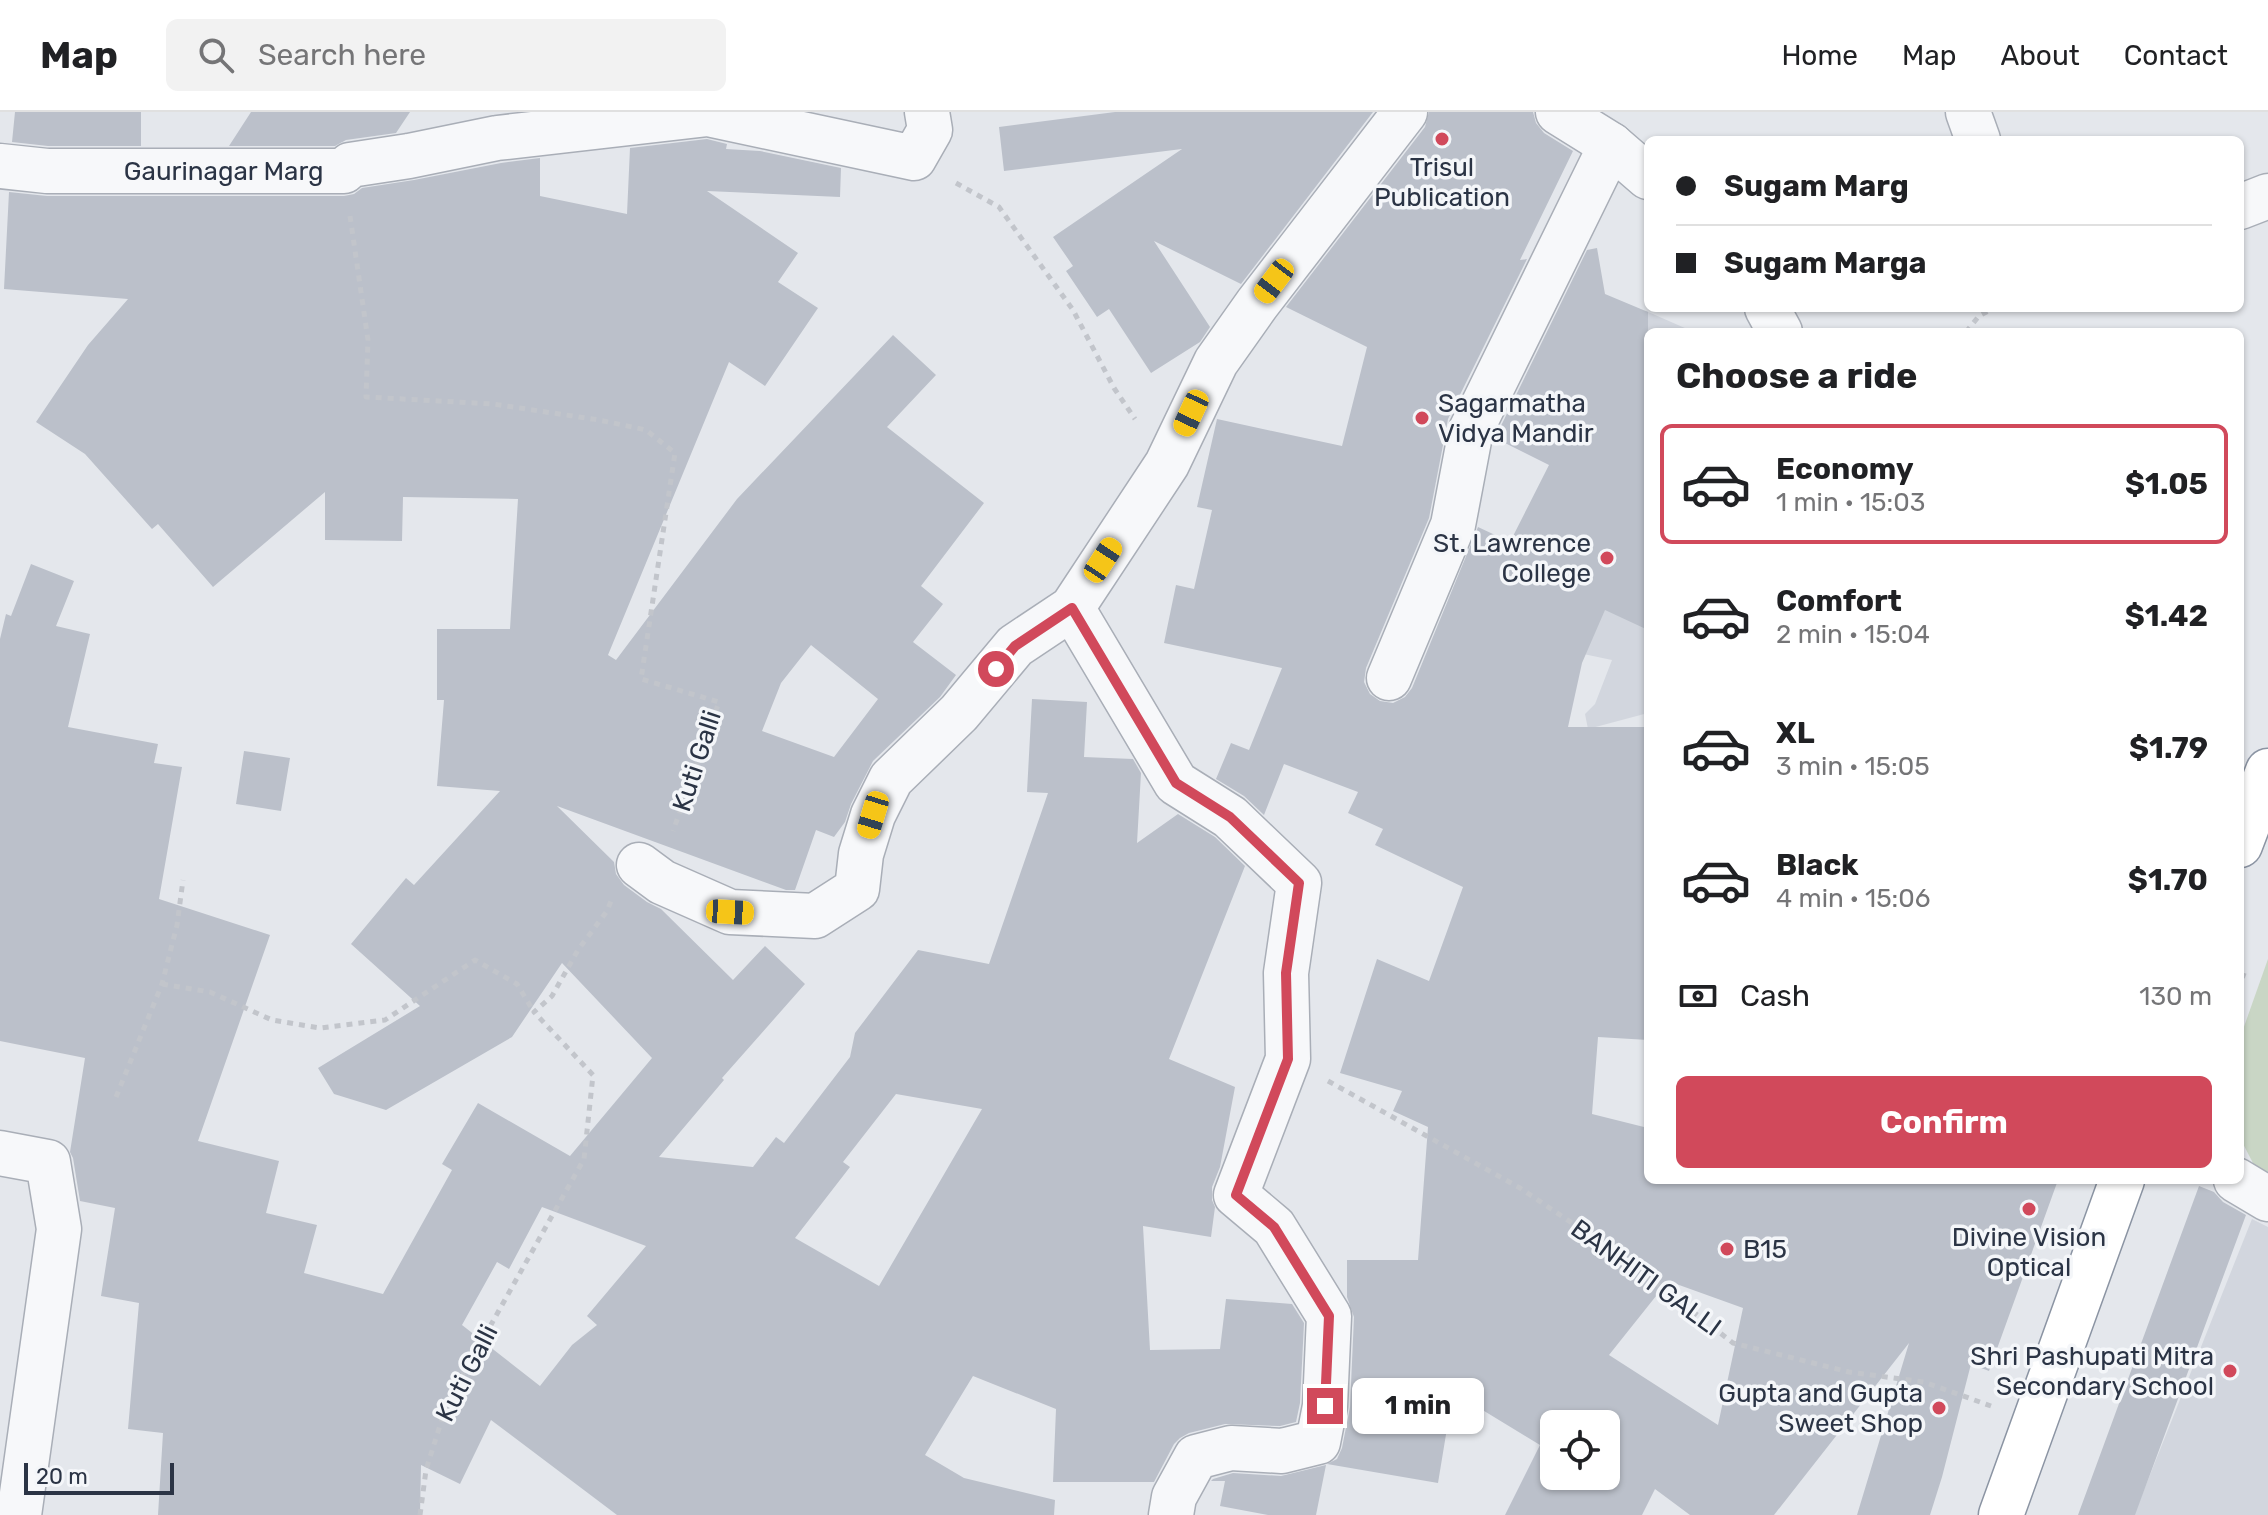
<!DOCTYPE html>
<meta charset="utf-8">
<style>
body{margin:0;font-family:Rubik,sans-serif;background:#f2f2f2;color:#202124;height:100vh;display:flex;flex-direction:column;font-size:30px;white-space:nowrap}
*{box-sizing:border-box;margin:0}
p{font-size:26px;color:#757577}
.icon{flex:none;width:44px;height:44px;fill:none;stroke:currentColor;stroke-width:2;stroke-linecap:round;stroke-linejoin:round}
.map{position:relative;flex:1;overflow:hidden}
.panel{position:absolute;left:1644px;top:216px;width:600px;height:856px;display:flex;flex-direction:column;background:#fff;border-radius:12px;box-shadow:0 2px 6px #0004}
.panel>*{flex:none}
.top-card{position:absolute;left:1644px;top:24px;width:600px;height:176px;border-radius:12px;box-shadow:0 2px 6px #0004;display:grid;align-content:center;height:176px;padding:0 32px;background:#fff}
.fabs{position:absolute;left:1540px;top:1298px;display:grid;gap:16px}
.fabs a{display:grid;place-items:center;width:80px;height:80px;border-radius:12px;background:#fff;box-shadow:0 2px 6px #0004;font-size:40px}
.scale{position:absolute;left:24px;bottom:20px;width:150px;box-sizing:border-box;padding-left:8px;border:4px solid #2b3445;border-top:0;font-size:22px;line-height:28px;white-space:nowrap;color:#2b3445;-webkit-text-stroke:6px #f4f6f9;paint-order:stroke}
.end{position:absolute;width:36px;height:36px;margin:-18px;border:10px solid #d1495b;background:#fff;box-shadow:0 0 0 4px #fff}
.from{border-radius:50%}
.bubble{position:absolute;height:56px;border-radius:12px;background:#fff;box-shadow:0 2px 6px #0004;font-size:26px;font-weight:700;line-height:56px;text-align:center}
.car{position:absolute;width:24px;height:48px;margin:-24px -12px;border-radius:10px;box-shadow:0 0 6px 2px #0007;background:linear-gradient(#f5c518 24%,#345 0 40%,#f5c518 0 76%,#345 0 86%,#f5c518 0)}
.top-card b{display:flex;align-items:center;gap:28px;height:76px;font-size:30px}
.top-card b+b{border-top:2px solid #e0e0e0}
.top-card i{width:20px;height:20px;background:#202124}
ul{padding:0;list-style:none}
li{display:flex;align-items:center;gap:24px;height:120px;margin:0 16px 12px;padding:0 16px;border:4px solid transparent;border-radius:12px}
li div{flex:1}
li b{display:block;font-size:30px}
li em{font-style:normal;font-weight:700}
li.on{border-color:#d1495b}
li>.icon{width:72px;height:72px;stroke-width:1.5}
h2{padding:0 32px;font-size:36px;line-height:96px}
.pay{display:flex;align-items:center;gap:20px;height:88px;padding:0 32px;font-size:30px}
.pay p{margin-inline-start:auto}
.cta{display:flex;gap:16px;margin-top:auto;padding:16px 32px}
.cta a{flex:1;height:92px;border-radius:12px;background:#d1495b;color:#fff;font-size:32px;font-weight:700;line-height:92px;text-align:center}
header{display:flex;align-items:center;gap:48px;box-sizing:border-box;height:112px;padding:0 40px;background:#fff;border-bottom:2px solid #e0e0e0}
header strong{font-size:38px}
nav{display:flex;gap:44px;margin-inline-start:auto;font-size:28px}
.search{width:560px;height:72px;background:#f2f2f2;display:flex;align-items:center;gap:20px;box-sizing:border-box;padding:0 28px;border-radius:12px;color:#757577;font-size:30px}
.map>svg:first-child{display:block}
</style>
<header>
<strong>Map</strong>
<div class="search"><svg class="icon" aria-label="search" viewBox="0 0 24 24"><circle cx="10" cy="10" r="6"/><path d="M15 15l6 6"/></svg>Search here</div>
<nav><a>Home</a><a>Map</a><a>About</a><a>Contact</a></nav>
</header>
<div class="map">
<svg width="2268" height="1403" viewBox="0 0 2268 1403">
<rect width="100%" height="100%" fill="#e4e7ec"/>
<path fill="#d2d6de" d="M1646,199L1694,220H1648V601L1588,617L1585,602L1595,592L1612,548L1550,535Z
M2252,1107L2268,1115V1403H2134Z"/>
<path fill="#c9d6c5" d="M2268,847V1060L2254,1053L2240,1026V926Z"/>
<path fill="#bbc0ca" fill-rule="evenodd" d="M15,0H141V34H48L12,30Z
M251,0H410L396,21L346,28L335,34H229Z
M1115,0H1373L1241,172L1154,129L1210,215L1200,230L1151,261L1109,197L1097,205L1066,159L1073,154L1053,125L1182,37L1004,59L999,15Z
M1429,0H1533L1536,11L1544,21L1573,39L1520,148L1527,147L1448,307L1429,406L1366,556L1364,570L1370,582L1380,589L1393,591L1405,585L1412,576L1478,415L1510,430L1549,353L1495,326L1587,138L1597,136L1605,182L1648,200V518L1605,498L1582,551L1568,615H1648V928L1598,925L1592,1002L1648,1016V1068H2058L1989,1259L1971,1252L1942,1365L1930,1403H1857L1909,1231L1774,1403H1690L1655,1377L1642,1403H1505L1540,1333L1453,1280L1438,1371L1327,1352L1337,1347L1342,1336L1350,1295L1354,1205L1347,1185V1148H1418L1428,1015L1393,999L1402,979L1340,961L1377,847L1429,869L1463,775L1375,733L1383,717L1348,701L1358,680L1284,652L1264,703L1244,684L1216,667L1231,631L1249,638L1282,556L1164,531L1176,473L1194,477L1212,398L1197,395L1217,307L1342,334L1367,235L1286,195L1425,15ZM1668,1169L1743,1196L1718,1313L1609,1243ZM1554,1312H1606V1364H1554Z
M707,27L727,32L726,37L760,39L841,56L840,85L707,79L798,141L778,170L818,196L765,274L729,250L608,543L616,548L737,387L893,223L936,263L887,315L984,391L921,474L943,492L913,530L956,563L940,585L873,649L851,692L845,710L834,725L816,718L795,778H786L557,694L614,750L616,762L624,773L647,790L661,797L733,868L765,834L805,872L722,966L724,968L659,1045L753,1055L776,1025L784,1031L850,945L855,921L918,838L989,852L1048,681L1027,680L1032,587L1087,590L1084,645L1133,647L1141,661L1137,731L1178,702L1215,725L1245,754L1169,947L1235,975L1220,1055L1212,1075V1088L1215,1095L1211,1125L1143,1114L1150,1238L1220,1237L1226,1187L1292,1192L1304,1211L1300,1291L1296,1310L1280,1314L1225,1312L1189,1321L1180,1326L1174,1332L1154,1370H1053L1056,1297L973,1264L925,1343L964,1366L1055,1388L1054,1403H617L491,1308L460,1372L421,1353L420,1403H158L163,1321L128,1317L139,1191L101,1184L115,1096L80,1089L73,1046L70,1040L85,946L0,929V527L6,502L11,504L31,452L74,469L56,514L90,522L68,615L158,632L154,651L182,655L159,787L270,823L198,1029L279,1049L266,1101L317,1113L304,1161L383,1182L452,1058L442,1052L478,991L570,1044L652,946L562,851L512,925L386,998L334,982L318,956L420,894L351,832L406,766L414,773L500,679L437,674L444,588H437V517H510L518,387L403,385L402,429L325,428V380L213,475L158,412L152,417L85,342L36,310L88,233L128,187L4,177L9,80L47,84H344L354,82L362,76L414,68L501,51L540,46V84L627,102L630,36ZM811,533L878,587L834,645L762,619L781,571ZM896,982L982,997L879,1174L795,1126L850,1055L843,1050ZM542,1095L646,1134L587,1204L597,1213L572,1233L540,1274L462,1213L497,1150L509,1157Z
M244,639L290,646L281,699L236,692Z
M2199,1074L2214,1080L2223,1090L2246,1103L2135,1403H2078Z
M1326,1353L1316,1403H1268L1220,1394L1225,1369H1211L1213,1367L1233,1361L1281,1364Z"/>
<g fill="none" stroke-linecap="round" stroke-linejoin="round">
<defs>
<g id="minor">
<path d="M1558,0L1611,33L1648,65"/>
<path d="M1968,0L1978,28"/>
<path id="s1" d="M0,54L47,59H344L350,53L409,44L497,26L708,2L914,46L930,18L927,0"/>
<path d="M2240,95L2268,84"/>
<path d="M1767,196L1780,220"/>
<path d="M1072,496L1176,671L1230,705L1299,771L1286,861L1288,947L1236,1083L1274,1115L1329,1204L1325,1294L1318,1330L1282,1339L1231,1336L1196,1345L1174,1385L1171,1403"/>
<path d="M1389,566L1453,413L1471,318L1611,33"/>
<path d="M639,753L662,770L730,800L815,804L857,777L861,742L873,703L891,667L959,601L1015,534L1072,496L1167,352L1216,250L1257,192L1405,0"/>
<path d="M0,1041L48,1050L59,1117L19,1403"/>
<path d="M2236,1068L2268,1087"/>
</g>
<path id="trunk" d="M2240,733L2268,659
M2001,1403L2122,1068"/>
</defs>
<use href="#minor" stroke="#a9aeb7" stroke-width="47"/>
<use href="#trunk" stroke="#8b94a3" stroke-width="47"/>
<path stroke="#c2c5cb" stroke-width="5" stroke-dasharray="6 6" stroke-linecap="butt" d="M956,71L999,95L1073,198L1114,276L1135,307
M350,104L368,228L366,285L493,292L599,308L646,318L675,341L641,567L719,590L673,719
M1966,220L1979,204L1994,196
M2240,862L2248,865
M162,872L210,880L272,908L320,916L385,908L475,848L517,872L534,900
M1328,969L1520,1076L1627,1148L1733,1231L1849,1260L1924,1270L1991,1294
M116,985L162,872L177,813L183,768
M420,1403L426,1358L447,1291L584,1047L593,963L534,900L552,884L578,838L607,799L611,789"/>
<use href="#minor" stroke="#f7f8fa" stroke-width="44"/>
<use href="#trunk" stroke="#fff" stroke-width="44"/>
</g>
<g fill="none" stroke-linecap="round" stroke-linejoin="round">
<path stroke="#d1495b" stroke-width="10" d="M996,557L1015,534L1072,496L1176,671L1230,705L1299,771L1286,861L1288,947L1236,1083L1274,1115L1329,1204L1325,1294"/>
</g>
<g fill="#d1495b" stroke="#f4f6f9" stroke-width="3">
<circle cx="1442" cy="27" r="8"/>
<circle cx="1422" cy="306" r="8"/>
<circle cx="1607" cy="446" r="8"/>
<circle cx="2029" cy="1097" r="8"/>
<circle cx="1727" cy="1137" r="8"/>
<circle cx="2230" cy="1259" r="8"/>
<circle cx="1939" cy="1296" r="8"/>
</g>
<g text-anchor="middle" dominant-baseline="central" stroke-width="7" stroke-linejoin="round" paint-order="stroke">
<g font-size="26" fill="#2b3445" stroke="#f4f6f9" text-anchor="end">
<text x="1442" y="55" text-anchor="middle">Trisul<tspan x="1442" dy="30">Publication</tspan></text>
<text x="1438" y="291" text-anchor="start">Sagarmatha<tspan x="1438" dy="30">Vidya Mandir</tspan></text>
<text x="1591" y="431">St. Lawrence<tspan x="1591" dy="30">College</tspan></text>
<text x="2029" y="1125" text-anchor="middle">Divine Vision<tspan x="2029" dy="30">Optical</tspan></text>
<text x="1743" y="1137" text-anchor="start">B15</text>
<text x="2214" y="1244">Shri Pashupati Mitra<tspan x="2214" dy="30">Secondary School</tspan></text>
<text x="1923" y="1281">Gupta and Gupta<tspan x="1923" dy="30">Sweet Shop</tspan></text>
</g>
<g font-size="26" fill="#2b3445" stroke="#f4f6f9">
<text stroke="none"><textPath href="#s1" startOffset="224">Gaurinagar Marg</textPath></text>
<text transform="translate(697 649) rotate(-72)">Kuti Galli</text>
<text transform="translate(1646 1166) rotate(36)">BANHITI GALLI</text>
<text transform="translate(467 1261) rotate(-63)">Kuti Galli</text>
</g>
</g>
</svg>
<div class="fabs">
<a><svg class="icon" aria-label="locate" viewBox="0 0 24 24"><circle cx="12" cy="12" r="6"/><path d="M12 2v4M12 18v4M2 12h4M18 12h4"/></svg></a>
</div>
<div class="scale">20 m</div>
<i class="end from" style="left:996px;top:557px"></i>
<i class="end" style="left:1325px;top:1294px"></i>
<div class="bubble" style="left:1352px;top:1266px;width:132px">1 min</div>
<i class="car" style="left:1274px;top:169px;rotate:217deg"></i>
<i class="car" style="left:1191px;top:301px;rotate:205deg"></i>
<i class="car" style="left:1103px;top:448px;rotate:33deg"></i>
<i class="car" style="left:873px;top:703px;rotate:197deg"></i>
<i class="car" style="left:730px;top:800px;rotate:93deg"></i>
<div class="top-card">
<b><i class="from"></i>Sugam Marg</b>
<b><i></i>Sugam Marga</b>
</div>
<section class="panel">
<h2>Choose a ride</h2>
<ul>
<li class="on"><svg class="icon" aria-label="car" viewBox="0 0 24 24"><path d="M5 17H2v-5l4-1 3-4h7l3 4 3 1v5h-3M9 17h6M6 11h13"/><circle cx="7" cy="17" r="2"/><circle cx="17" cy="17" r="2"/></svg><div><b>Economy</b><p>1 min · 15:03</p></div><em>$1.05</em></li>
<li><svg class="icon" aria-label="car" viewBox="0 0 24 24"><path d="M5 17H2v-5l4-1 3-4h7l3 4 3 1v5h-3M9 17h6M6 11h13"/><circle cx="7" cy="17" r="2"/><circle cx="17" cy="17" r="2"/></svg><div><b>Comfort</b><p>2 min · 15:04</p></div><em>$1.42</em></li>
<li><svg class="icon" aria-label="car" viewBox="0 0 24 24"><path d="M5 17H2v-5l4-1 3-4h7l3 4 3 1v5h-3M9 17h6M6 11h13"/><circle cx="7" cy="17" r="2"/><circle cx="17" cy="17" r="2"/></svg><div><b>XL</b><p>3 min · 15:05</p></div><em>$1.79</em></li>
<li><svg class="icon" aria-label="car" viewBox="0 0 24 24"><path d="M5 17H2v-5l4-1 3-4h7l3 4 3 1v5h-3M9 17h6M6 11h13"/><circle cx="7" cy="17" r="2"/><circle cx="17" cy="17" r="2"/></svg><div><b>Black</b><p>4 min · 15:06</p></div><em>$1.70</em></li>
</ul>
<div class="pay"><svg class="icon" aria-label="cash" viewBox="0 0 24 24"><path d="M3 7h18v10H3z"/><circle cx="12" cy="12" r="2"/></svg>Cash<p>130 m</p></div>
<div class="cta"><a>Confirm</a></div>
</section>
</div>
